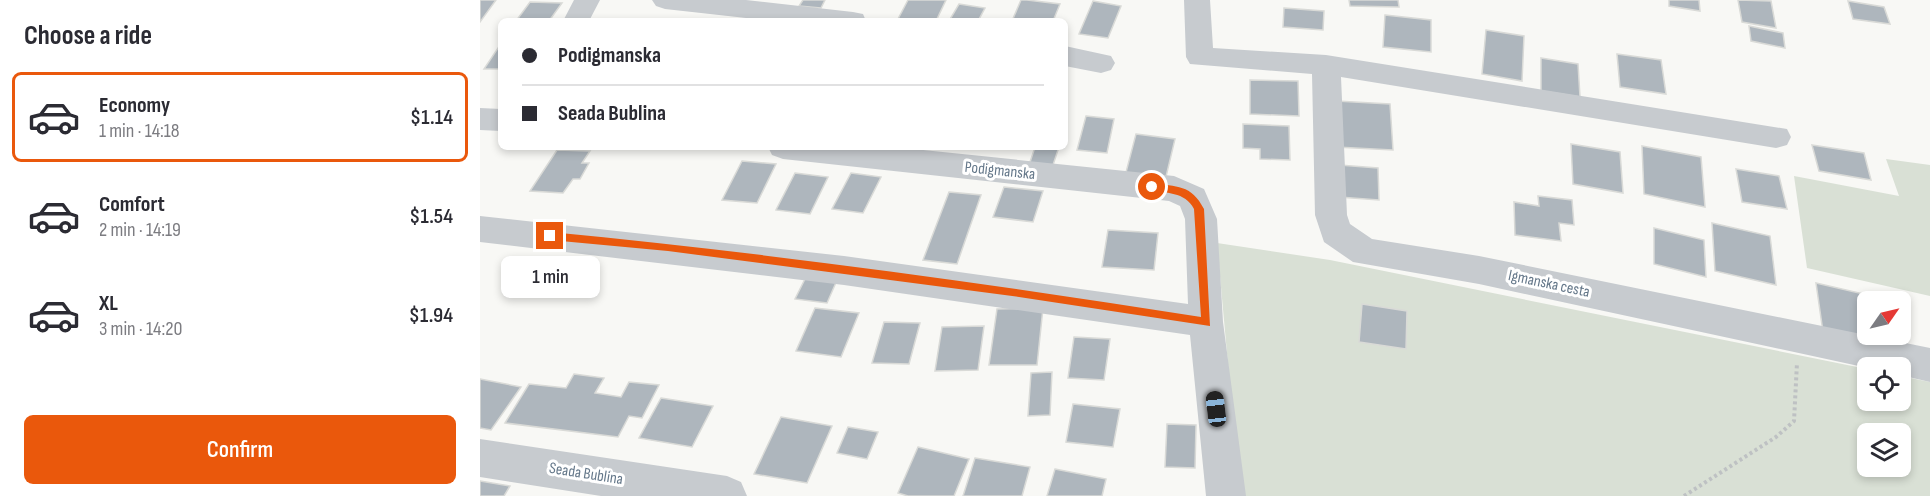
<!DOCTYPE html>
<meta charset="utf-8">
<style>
body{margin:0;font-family:"Sofia Sans Condensed",sans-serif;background:#f2f2f3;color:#2b2b33;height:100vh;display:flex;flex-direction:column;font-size:22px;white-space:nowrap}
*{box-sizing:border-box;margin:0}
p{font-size:20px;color:#7c7c81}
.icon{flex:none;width:33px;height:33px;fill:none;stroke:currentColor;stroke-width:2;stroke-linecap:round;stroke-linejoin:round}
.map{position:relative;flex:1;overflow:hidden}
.side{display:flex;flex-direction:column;background:#fff;width:480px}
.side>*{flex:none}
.hud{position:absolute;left:18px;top:18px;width:570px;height:132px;border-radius:9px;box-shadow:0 3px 9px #0003;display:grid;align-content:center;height:132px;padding:0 24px;background:#fff}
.needle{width:39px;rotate:56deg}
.buttons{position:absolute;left:1377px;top:291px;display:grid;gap:12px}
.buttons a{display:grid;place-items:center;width:54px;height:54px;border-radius:9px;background:#fff;box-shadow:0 3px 9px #0003;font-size:30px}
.end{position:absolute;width:27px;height:27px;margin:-14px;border:8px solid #ea580c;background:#fff;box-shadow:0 0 0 3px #fff}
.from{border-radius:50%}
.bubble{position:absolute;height:42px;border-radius:9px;background:#fff;box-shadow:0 3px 9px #0003;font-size:20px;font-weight:600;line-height:42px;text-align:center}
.car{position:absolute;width:18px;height:36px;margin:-18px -9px;border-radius:8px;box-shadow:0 0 4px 2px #0007;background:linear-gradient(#222 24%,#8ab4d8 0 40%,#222 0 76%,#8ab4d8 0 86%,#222 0)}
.hud b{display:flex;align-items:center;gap:21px;height:57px;font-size:22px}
.hud b+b{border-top:2px solid #e1e1e2}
.hud i{width:15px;height:15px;background:#2b2b33}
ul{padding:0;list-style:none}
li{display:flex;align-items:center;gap:18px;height:90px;margin:0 12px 9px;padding:0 12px;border:3px solid transparent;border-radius:9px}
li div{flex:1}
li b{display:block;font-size:22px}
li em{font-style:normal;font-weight:600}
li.selected{border-color:#ea580c}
li>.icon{width:54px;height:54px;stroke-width:1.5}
h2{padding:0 24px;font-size:27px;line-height:72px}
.action{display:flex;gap:12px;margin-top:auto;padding:12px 24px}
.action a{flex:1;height:69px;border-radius:9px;background:#ea580c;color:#fff;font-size:24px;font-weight:600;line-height:69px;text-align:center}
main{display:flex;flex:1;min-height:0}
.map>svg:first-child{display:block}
</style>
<main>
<section class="side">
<h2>Choose a ride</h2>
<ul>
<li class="selected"><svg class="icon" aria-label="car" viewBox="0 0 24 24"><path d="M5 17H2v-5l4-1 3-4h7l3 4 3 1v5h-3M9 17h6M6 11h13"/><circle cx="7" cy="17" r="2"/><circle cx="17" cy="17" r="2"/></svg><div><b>Economy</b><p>1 min · 14:18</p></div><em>$1.14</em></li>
<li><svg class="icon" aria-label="car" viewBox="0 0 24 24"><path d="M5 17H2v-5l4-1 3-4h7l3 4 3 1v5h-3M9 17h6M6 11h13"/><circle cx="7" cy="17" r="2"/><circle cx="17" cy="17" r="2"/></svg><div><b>Comfort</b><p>2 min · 14:19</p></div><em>$1.54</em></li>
<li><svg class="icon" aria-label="car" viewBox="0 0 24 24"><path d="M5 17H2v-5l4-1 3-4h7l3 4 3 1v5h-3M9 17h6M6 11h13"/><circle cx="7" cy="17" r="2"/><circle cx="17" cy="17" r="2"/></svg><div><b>XL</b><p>3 min · 14:20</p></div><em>$1.94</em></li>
</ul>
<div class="action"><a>Confirm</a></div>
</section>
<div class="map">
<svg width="1450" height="496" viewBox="0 0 1450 496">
<rect width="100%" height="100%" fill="#f8f8f5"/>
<path fill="#d9e0d5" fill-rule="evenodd" d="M1406,159L1450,165V296L1327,268L1314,176L1419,196Z
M737,243L850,260L1387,369L1388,400H1420L1421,376L1450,382V496H760ZM1388,434H1420V466H1388Z"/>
<path fill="#aeb6bd" stroke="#d9dad7" stroke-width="1.5" d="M0,0H16L0,22Z
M323,0H345L341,8L319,6Z
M428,0H466L456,21L418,19Z
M541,0H547L580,4L573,21H532Z
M869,0H918L919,7L870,6Z
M1189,0H1219L1220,11L1189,6Z
M1258,0L1291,1L1296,28L1262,22Z
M613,1L641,6L628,38L599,34Z
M1368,1L1404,7L1410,24L1373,19Z
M50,2L82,3L69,21H36Z
M479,4L505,8L498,21H469Z
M804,8L844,11L843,30L803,27Z
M905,15L951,20V52L903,47Z
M1269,26L1303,33L1305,48L1271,41Z
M1006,30L1044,36L1042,81L1002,74Z
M20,45L21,69H4Z
M1137,54L1181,60L1186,94L1140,87Z
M1061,58L1098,64L1100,97L1061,91Z
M770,80L818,81L819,116L770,114Z
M856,101L910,104L913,150L856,147Z
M606,116L634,119L627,153L597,150Z
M763,124L809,126L810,160L780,159V149L763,148Z
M656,134L695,139L685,181L645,176Z
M1091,144L1140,152L1143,193L1093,184Z
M1332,145L1384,153L1391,180L1339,171Z
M1162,146L1221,157L1225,207L1164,194Z
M555,147H579L572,168L549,165Z
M77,150L110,151L102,163H109L100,179H93L83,193L50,191Z
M262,161L296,164L277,203L242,200Z
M859,165L898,168L899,200L859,197Z
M1256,169L1299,176L1307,209L1262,202Z
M315,173L348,177L330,214L296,210Z
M371,173L401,177L383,213L352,209Z
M524,187L563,191L553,222L513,217Z
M469,192L501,195L477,264L443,260Z
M1058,196L1092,200L1094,225L1079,223L1081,241L1035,235L1034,202L1059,206Z
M1232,223L1290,236L1296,285L1235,271Z
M1174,228L1224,240L1226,277L1174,264Z
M628,230L678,233L674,270L622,267Z
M327,275L358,278L347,303L315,299Z
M1336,283L1401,298V302H1388V334H1407L1410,348L1343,332Z
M882,304L927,311L926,349L879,342Z
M335,308L379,313L361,357L316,351Z
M563,308L557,365H509L517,309Z
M404,322L440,323L429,364L392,363Z
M504,326L498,370L455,371L462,327Z
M594,337L630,339L624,380L588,378Z
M572,372L570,415L548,416L551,373Z
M94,374L124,378L115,393L141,397L149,382L179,385L162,418L149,416L138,437L25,423L49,384L86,388Z
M0,379L41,387L11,430L0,428Z
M181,398L233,406L212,447L159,438Z
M593,404L640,409L633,447L586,442Z
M301,417L352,426L327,483L274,474Z
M687,424L716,425L715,468L685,467Z
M368,427L398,432L387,459L357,453Z
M438,447L489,459L474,496H428L418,493Z
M495,458L550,467L542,496H483Z
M575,469L626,479L622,496H567Z
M0,481L30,486L24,496H0Z"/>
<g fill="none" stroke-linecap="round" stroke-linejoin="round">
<path stroke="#bec1c3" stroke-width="4" stroke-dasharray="3 3" stroke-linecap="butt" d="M1204,496L1296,437L1314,421L1317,363"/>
<path fill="#c7cbcf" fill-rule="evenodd" d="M94,0H120L109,21H83Z
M172,0H266L373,12L383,14L386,21H292L185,9L176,6Z
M704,0H730L733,48L846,55L1307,129L1311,137L1307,145L1296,148L861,77L867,215L870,224L892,239L999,256L1450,348V382L1420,375V368H1388L999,284L873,262L844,242L835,215L832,74L710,64L706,57Z
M585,46L631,56L635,63L631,70L621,73L585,66Z
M0,108L21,109V131L0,130Z
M288,147H414L694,176L724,189L737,219L743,322L766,496H726L710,335L364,285L0,242V216L364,256L708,304L705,219L700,206L689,201L303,159L292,155Z
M0,439L247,476L261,482L267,496H121L0,477Z"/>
</g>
<path fill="#ea580c" d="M672,183C697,187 711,184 724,209L730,326L539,297L188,251L70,240L66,236L70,232C288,253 505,283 721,317L714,209C705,191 686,194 668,189L667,187Z"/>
<g text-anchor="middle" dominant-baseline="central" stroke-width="6" stroke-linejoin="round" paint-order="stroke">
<g font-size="16" fill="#647789" stroke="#fff">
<text transform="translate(520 171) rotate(6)">Podigmanska</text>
<text transform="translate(1069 284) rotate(12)">Igmanska cesta</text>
<text transform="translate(106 474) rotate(9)">Seada Bublina</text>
</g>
</g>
</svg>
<div class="buttons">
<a><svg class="needle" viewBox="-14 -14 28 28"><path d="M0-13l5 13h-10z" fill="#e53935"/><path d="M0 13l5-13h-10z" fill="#7c7c81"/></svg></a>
<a><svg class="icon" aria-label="locate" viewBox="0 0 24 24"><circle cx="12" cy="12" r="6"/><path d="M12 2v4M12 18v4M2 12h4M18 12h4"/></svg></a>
<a><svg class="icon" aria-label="layers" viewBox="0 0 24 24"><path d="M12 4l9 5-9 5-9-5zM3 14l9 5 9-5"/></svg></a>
</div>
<i class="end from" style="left:672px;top:187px"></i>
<i class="end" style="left:70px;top:236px"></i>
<div class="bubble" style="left:21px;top:256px;width:99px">1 min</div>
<i class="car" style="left:736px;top:409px;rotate:353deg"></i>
<div class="hud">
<b><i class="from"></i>Podigmanska</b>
<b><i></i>Seada Bublina</b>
</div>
</div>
</main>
